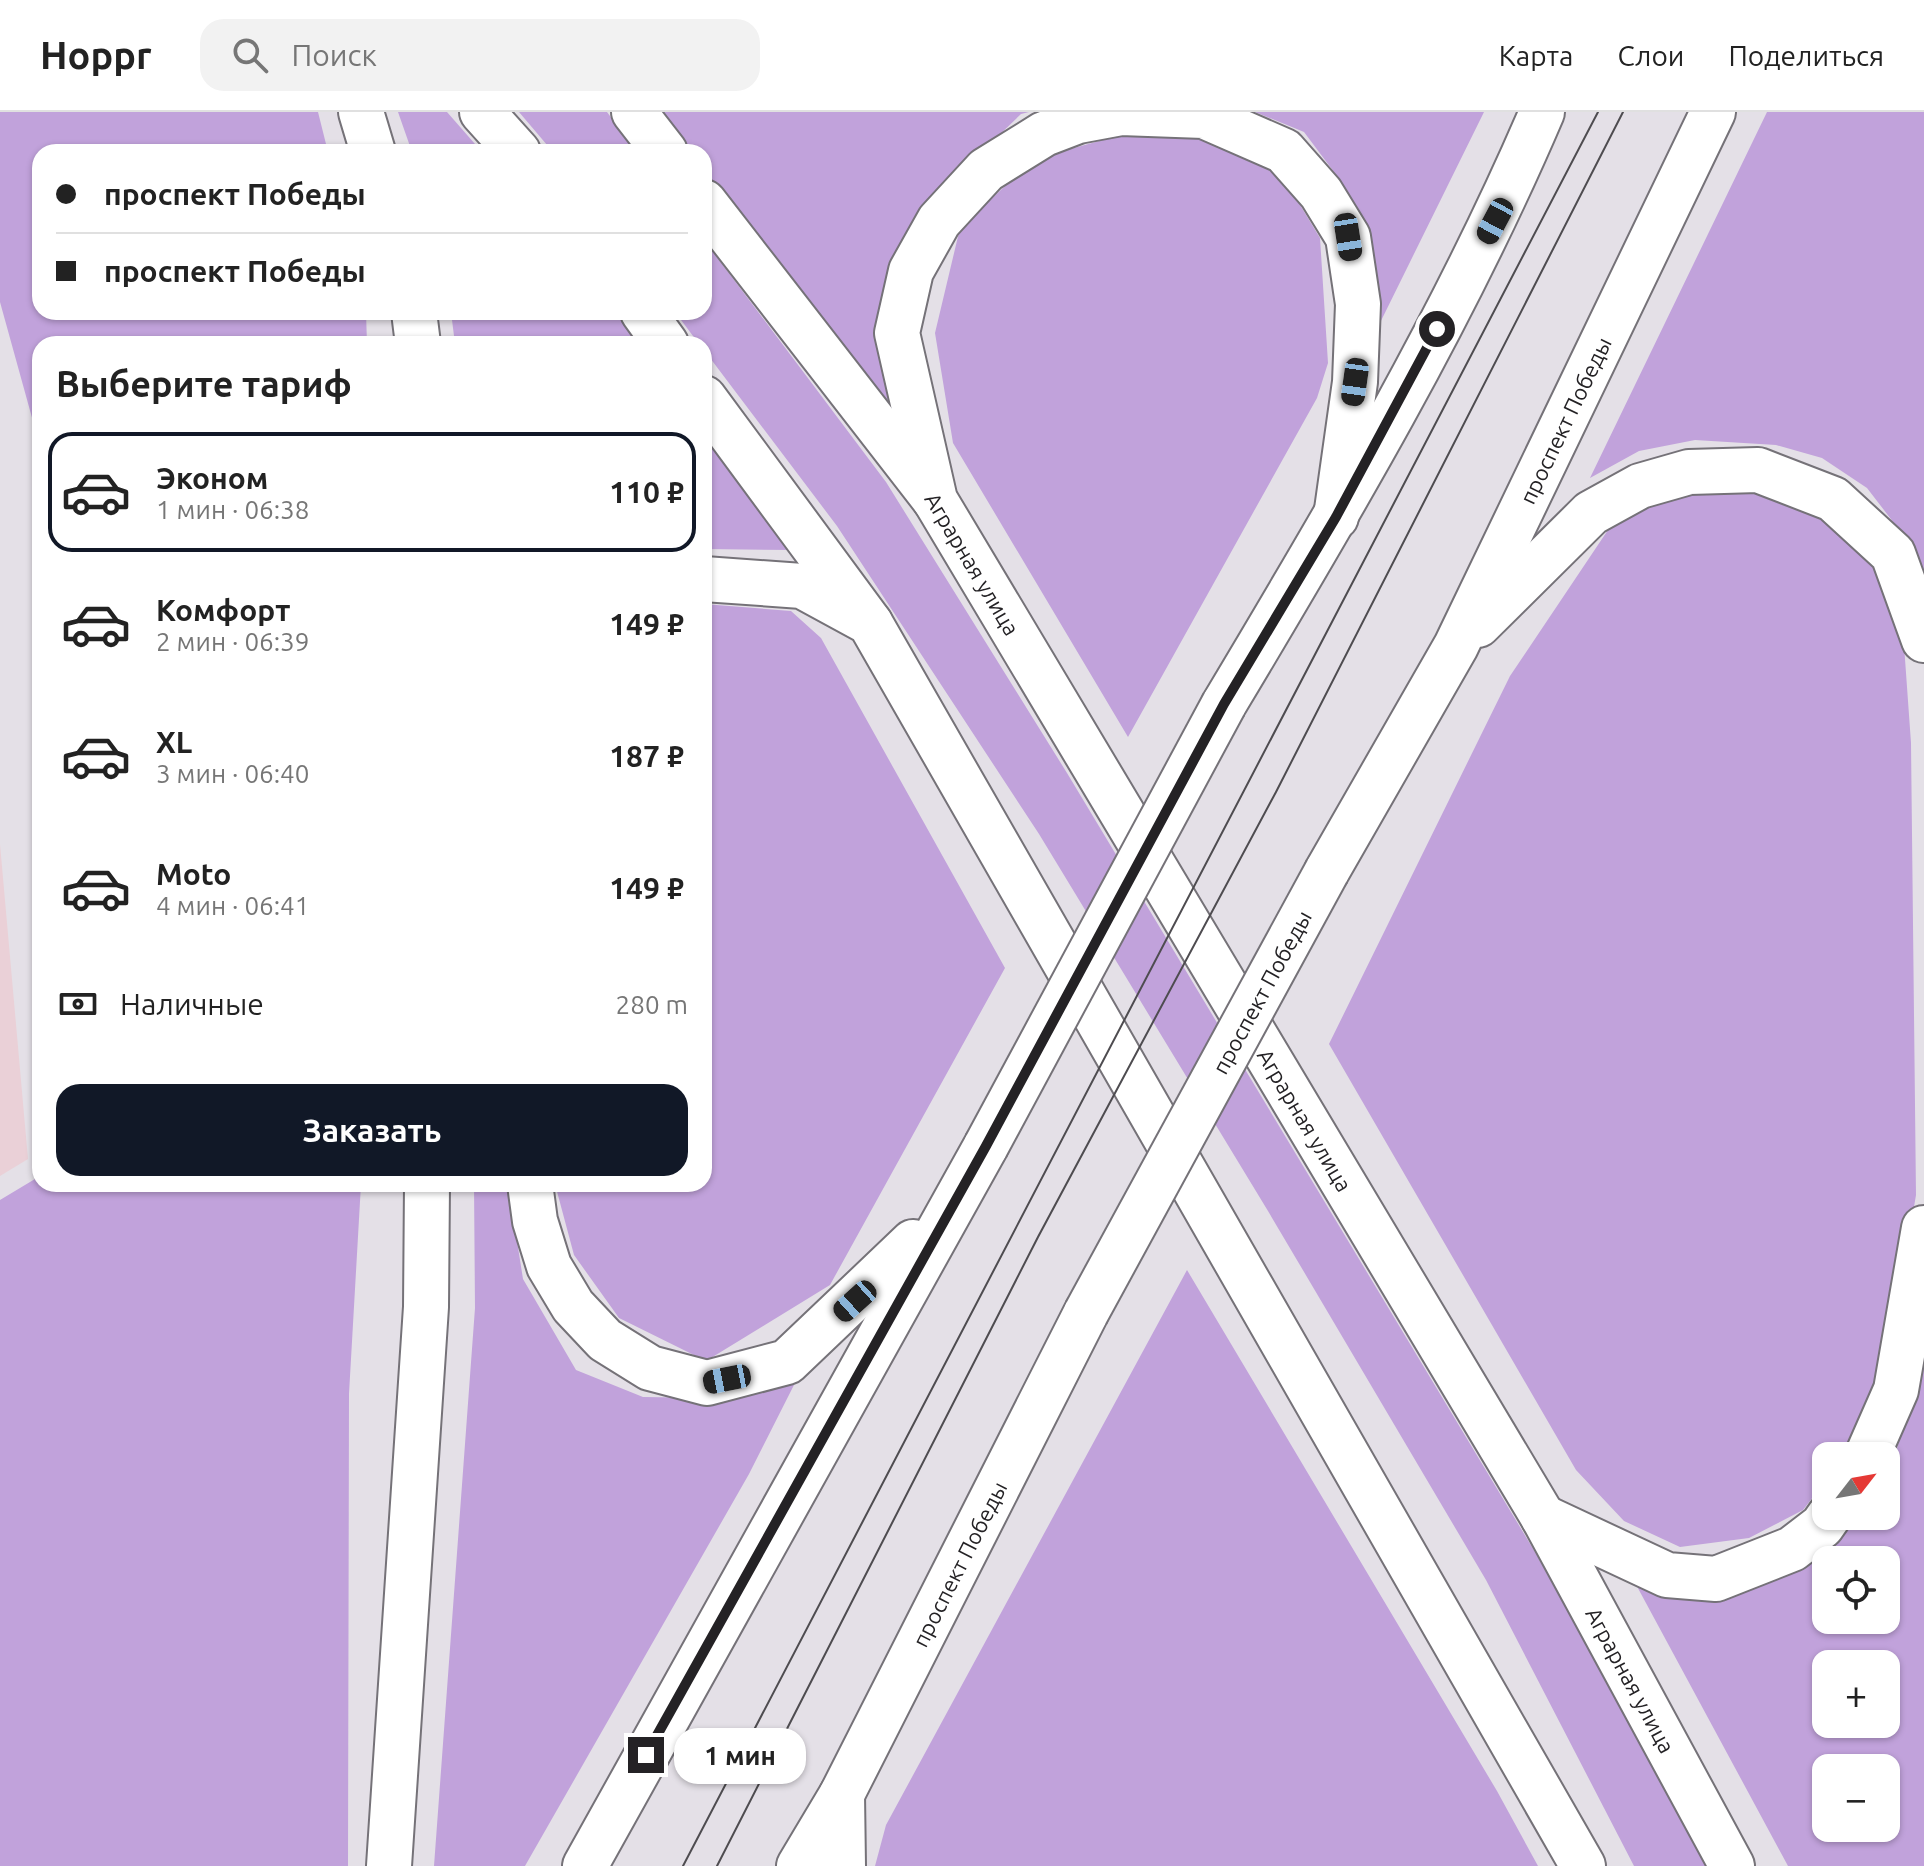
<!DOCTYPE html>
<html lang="ru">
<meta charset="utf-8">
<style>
body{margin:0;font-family:Ubuntu,sans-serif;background:#f2f2f2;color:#222;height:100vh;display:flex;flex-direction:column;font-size:30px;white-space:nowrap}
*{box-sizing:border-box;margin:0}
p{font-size:26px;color:#767676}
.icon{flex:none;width:44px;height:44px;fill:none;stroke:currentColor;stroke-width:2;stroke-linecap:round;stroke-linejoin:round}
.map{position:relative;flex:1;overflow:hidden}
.details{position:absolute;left:32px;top:224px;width:680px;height:856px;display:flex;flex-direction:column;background:#fff;border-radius:24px;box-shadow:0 2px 6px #0004}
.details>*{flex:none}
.banner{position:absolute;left:32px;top:32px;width:680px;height:176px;border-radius:24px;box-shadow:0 2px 6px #0004;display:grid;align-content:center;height:176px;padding:0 24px;background:#fff}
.needle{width:52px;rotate:59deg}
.fabs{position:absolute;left:1812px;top:1330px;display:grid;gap:16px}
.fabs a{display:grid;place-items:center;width:88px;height:88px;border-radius:16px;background:#fff;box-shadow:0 2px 6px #0004;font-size:40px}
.end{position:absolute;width:36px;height:36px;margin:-18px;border:10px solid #242225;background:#fff;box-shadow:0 0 0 4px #fff}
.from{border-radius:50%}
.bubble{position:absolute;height:56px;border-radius:24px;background:#fff;box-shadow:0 2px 6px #0004;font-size:26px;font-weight:600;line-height:56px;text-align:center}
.car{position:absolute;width:24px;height:48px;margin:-24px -12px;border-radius:10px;box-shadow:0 0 6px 2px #0007;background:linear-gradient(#222 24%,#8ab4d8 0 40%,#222 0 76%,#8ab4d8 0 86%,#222 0)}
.banner b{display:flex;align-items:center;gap:28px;height:76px;font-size:30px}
.banner b+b{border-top:2px solid #e0e0e0}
.banner i{width:20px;height:20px;background:#222}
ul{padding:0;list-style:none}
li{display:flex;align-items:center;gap:24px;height:120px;margin:0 16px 12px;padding:0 8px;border:4px solid transparent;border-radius:24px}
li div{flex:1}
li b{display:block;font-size:30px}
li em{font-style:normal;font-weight:600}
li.selected{border-color:#111827}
li>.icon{width:72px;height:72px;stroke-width:1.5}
h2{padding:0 24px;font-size:36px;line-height:96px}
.pay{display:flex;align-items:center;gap:20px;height:88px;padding:0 24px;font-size:30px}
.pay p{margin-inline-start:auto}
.primary-button{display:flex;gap:16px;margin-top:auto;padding:16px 24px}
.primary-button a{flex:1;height:92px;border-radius:24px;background:#111827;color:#fff;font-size:32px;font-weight:600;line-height:92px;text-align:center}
header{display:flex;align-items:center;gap:48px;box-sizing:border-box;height:112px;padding:0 40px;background:#fff;border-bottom:2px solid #e0e0e0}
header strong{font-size:38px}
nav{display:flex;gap:44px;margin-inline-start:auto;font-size:28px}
.search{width:560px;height:72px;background:#f2f2f2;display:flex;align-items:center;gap:20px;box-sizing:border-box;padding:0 28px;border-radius:24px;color:#767676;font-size:30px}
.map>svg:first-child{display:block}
</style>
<header>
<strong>Hoppr</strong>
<div class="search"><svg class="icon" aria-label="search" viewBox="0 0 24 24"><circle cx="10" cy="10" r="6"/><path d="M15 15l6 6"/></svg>Поиск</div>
<nav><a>Карта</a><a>Слои</a><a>Поделиться</a></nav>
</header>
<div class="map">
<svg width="1924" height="1754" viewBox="0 0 1924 1754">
<rect width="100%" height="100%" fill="#e4e0e7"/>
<path fill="#ead0d7" d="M0,732L28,1047L0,1064Z"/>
<path fill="#c1a2db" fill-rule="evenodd" d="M0,0H318L328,40H40V200H366L367,232H40V366L39,331L0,190Z
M398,0H447L482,40H412Z
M519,0H607L637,40H553Z
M658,0H1029L1021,2L922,97L894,300L704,58V40H690Z
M1255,0H1484L1374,223L1361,116L1340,68L1304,20Z
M1767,0H1924V462L1914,437L1867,376L1822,346L1776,333L1695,328L1639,339L1590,366Z
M1205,20L1276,53L1320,126L1328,251L1317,286L1128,625L953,331L935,221L960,116L1034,47L1121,23Z
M704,128L886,370L1067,661L1535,1440L1708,1754H1634L1486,1468L1268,1099L1039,722L837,414L704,238V232H699L675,200H704Z
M451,200H616L641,232H455Z
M704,315L793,438L704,437Z
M1737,377L1810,396L1874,448L1904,533L1911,631L1916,1083L1898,1189L1872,1287L1844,1344H1826V1368L1803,1398L1749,1426L1680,1435L1624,1409L1576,1358L1329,932L1510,564L1612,412L1664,384Z
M704,492L791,499L821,526L1005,856L830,1173L706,1249L619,1206L574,1143L555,1072H704Z
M40,1064V1072H361L349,1282L348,1754H0V1088Z
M474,1072H508L523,1167L576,1258L643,1285L714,1286L796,1269L749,1362L525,1754H434L475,1196Z
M1187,1158L1497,1679L1538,1754H875L886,1713Z
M1924,1242V1754H1788L1633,1467L1706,1482L1845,1404H1886V1351L1897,1336ZM1826,1448H1886V1508H1826ZM1826,1552H1886V1612H1826ZM1826,1656H1886V1716H1826Z"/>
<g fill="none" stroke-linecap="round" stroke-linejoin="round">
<defs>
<path id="tertiary" d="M361,0L373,40
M482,0L518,40
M634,0L665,40
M704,90L935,388
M414,200L418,232
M643,200L666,232
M704,286L870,511
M389,1754L426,1195L427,1072"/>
<g id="primary">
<path id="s1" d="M1336,405L1355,270L1358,192L1348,125L1321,81L1284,39L1204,4L1121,1L1078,9L1044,22L986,58L939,109L911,159L897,221L935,388L1543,1405L1732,1754"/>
<path d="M704,467L802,474L870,511L1583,1754"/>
<path d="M1478,513L1591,401L1640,374L1689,360L1758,358L1833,387L1893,442L1924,528"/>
<path d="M1224,592C1339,400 1454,206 1542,0"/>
<path id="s2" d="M1327,759L1456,534L1713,0"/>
<path d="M530,1072L535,1109L549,1154L573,1194L605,1228L650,1256L707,1271L787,1250L913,1130"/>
<path d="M1867,1344L1896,1278L1924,1116"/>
<path d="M1543,1405L1667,1463L1716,1467L1792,1437L1822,1414L1829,1404"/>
<path d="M842,1682L843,1754"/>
<path d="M585,1754L986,1034"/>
<path id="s3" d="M799,1754L842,1682L1086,1201"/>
</g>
</defs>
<use href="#tertiary" stroke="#757278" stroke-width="48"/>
<use href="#primary" stroke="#757278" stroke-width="48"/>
<use href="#tertiary" stroke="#fff" stroke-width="44"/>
<use href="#primary" stroke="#fff" stroke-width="44"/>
<path stroke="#4e4c50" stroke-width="2" d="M683,1754L1598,0
M717,1754L1038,1125L1276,680L1623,0"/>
<defs>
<g id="primary-bridge">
<path d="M986,1034L1224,592"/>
<path id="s4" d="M1086,1201L1327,759"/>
</g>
</defs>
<use href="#primary-bridge" stroke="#757278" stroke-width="48" stroke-linecap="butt"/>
<use href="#primary-bridge" stroke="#fff" stroke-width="44"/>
</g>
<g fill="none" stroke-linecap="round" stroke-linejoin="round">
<path stroke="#242225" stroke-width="10" d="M646,1643L986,1034L1224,592L1336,405L1437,217"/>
</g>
<g text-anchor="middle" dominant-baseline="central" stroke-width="8" stroke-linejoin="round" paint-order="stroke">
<g font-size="22" fill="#242225" stroke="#fff">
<text stroke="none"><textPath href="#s2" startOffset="510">проспект Победы</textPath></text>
<text stroke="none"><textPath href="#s1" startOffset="1144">Аграрная улица</textPath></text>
<text stroke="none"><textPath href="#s4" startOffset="366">проспект Победы</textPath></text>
<text stroke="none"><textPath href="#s1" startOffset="1792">Аграрная улица</textPath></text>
<text stroke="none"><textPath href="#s3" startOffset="342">проспект Победы</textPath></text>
<text stroke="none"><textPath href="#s1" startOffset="2440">Аграрная улица</textPath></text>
</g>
</g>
</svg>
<div class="fabs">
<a><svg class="needle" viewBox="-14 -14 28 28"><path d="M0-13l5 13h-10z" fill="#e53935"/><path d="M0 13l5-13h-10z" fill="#767676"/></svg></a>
<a><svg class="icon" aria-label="locate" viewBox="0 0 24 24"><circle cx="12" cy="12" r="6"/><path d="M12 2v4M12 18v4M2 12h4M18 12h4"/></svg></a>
<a>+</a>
<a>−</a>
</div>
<i class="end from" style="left:1437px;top:217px"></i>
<i class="end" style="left:646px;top:1643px"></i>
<div class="bubble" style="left:674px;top:1616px;width:132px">1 мин</div>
<i class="car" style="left:1495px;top:109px;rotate:208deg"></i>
<i class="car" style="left:1348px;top:125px;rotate:171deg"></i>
<i class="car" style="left:1355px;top:270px;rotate:188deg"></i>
<i class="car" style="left:855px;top:1189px;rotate:228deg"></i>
<i class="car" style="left:727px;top:1267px;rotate:259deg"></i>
<div class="banner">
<b><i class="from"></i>проспект Победы</b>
<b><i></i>проспект Победы</b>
</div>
<section class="details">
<h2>Выберите тариф</h2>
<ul>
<li class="selected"><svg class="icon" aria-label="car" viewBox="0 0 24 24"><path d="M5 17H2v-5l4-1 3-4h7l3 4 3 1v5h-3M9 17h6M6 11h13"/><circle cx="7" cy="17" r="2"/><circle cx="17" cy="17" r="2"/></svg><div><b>Эконом</b><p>1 мин · 06:38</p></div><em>110 ₽</em></li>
<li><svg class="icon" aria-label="car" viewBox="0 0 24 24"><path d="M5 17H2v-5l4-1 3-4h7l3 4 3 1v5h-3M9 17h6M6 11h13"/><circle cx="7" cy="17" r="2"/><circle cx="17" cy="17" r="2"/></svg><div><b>Комфорт</b><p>2 мин · 06:39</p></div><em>149 ₽</em></li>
<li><svg class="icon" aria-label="car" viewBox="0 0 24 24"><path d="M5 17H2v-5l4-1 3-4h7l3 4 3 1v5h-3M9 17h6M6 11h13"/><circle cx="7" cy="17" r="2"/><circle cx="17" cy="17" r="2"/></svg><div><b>XL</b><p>3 мин · 06:40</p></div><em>187 ₽</em></li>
<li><svg class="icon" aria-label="car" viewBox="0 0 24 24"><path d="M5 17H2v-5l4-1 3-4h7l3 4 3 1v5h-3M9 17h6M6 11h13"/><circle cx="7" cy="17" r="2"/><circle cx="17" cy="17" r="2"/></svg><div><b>Moto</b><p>4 мин · 06:41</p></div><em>149 ₽</em></li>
</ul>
<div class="pay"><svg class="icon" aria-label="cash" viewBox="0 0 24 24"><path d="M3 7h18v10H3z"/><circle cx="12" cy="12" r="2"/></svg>Наличные<p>280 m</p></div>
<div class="primary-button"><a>Заказать</a></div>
</section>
</div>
